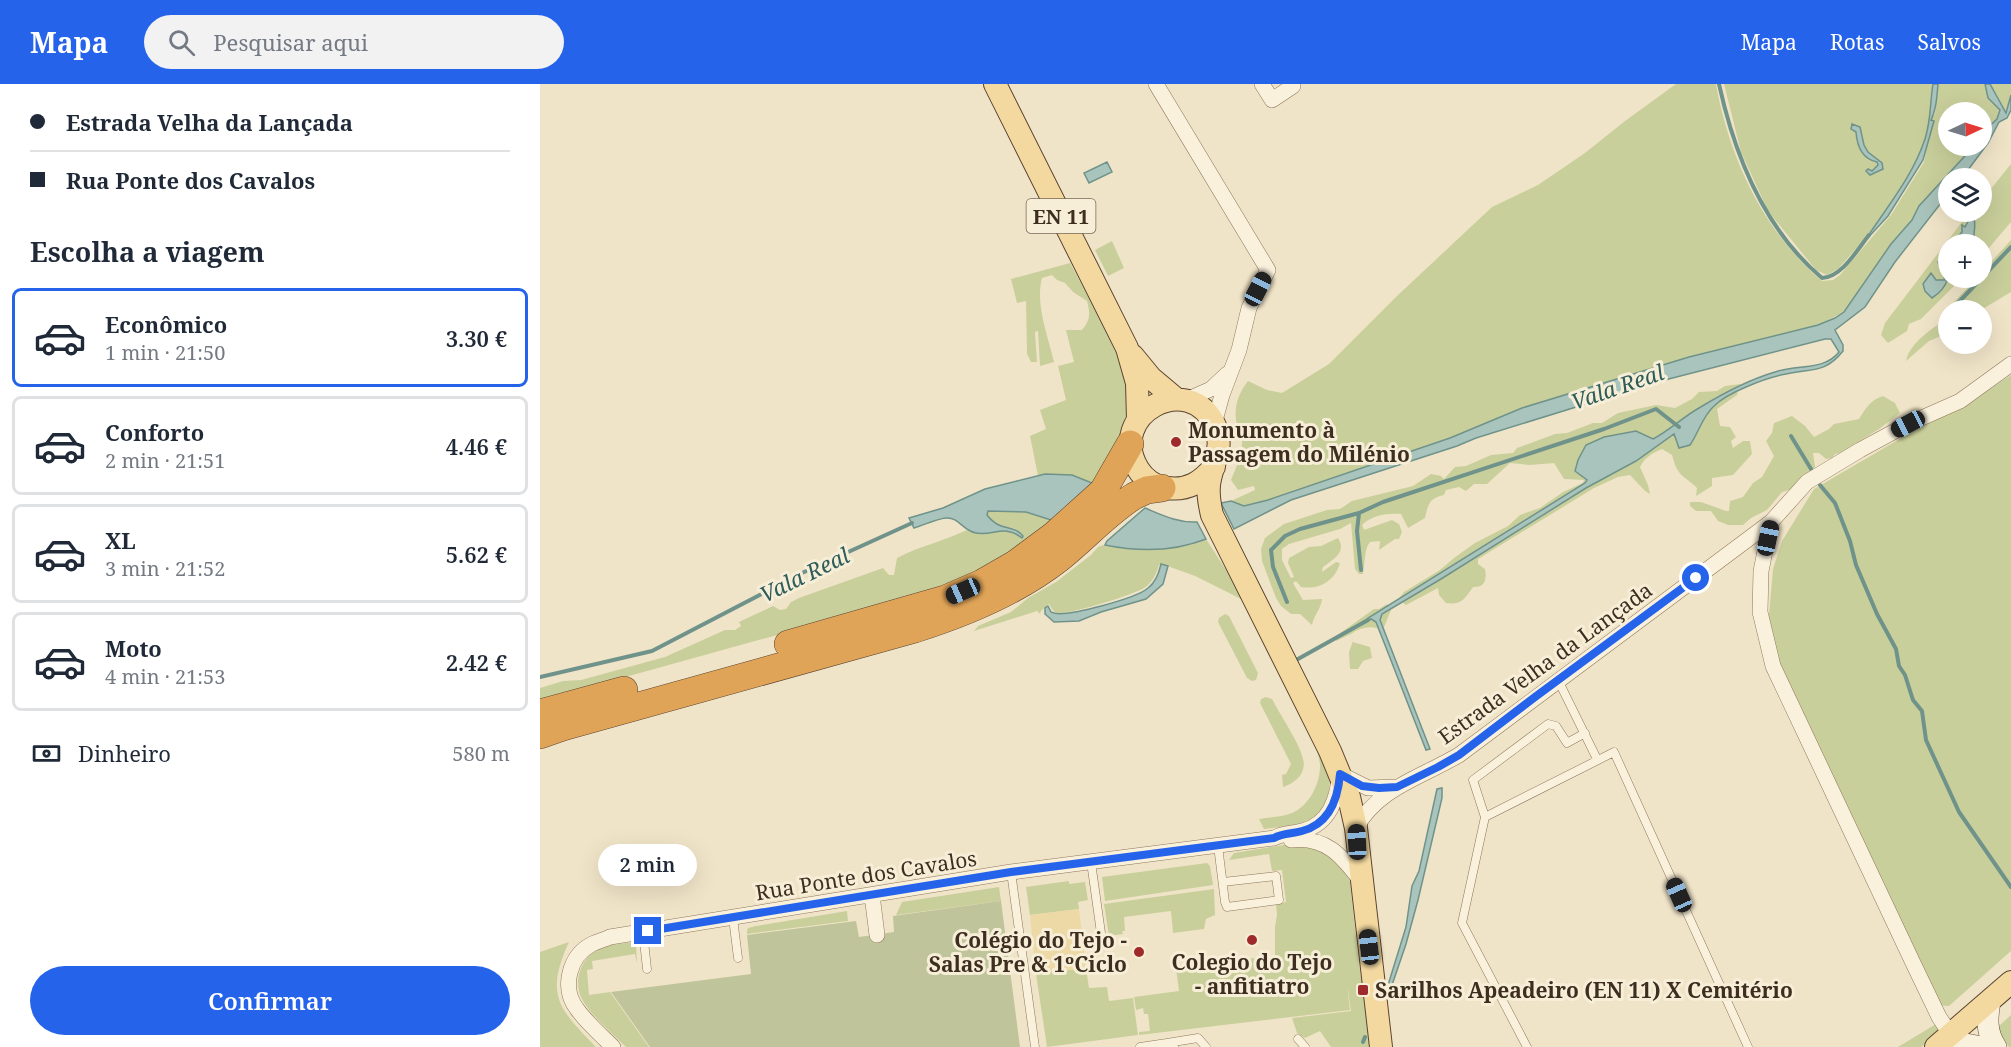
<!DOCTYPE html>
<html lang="pt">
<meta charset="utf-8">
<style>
body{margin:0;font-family:"Noto Serif",serif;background:#f2f2f3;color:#1f2937;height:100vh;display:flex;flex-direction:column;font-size:22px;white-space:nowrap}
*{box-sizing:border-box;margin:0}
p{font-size:20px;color:#747a83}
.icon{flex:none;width:33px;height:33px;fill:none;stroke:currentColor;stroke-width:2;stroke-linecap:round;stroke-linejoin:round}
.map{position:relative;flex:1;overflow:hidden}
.sheet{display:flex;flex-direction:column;background:#fff;width:540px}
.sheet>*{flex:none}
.guide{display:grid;align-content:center;height:132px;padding:0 30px;background:#fff}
.needle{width:39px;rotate:86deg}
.fabs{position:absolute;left:1398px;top:18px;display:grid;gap:12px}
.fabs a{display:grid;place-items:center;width:54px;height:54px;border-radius:50%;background:#fff;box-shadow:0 6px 24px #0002;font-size:30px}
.end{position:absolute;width:27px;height:27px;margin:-14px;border:8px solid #2563eb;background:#fff;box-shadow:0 0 0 3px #fff}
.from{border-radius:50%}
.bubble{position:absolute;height:42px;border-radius:21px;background:#fff;box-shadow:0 6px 24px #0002;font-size:20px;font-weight:600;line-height:42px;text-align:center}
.car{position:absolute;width:18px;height:36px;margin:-18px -9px;border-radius:8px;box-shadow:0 0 4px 2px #0007;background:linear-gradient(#222 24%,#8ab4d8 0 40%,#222 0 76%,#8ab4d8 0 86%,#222 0)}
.guide b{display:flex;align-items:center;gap:21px;height:57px;font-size:22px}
.guide b+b{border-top:2px solid #e0e1e3}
.guide i{width:15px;height:15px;background:#1f2937}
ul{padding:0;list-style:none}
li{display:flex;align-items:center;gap:18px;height:99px;margin:0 12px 9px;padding:0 18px;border:3px solid #e0e1e3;border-radius:9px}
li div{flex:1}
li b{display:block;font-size:22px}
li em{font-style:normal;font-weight:600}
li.active{border-color:#2563eb}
li>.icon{width:54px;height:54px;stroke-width:1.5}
h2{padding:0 30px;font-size:27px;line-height:72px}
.pay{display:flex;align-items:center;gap:15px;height:66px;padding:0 30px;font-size:22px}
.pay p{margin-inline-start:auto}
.button{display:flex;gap:12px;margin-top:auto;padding:12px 30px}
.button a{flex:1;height:69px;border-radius:36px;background:#2563eb;color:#fff;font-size:24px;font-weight:600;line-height:69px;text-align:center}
header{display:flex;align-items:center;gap:36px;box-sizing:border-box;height:84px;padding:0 30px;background:#2563eb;color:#fff}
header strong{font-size:28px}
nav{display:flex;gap:33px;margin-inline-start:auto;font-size:21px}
.search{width:420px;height:54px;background:#f2f2f3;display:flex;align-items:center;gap:15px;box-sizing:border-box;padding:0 21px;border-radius:33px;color:#747a83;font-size:22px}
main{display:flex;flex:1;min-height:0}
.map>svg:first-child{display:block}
</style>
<header>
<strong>Mapa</strong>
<div class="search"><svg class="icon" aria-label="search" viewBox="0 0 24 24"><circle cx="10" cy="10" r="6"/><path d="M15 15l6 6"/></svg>Pesquisar aqui</div>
<nav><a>Mapa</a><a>Rotas</a><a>Salvos</a></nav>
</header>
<main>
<section class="sheet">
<div class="guide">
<b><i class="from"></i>Estrada Velha da Lançada</b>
<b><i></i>Rua Ponte dos Cavalos</b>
</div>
<h2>Escolha a viagem</h2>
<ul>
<li class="active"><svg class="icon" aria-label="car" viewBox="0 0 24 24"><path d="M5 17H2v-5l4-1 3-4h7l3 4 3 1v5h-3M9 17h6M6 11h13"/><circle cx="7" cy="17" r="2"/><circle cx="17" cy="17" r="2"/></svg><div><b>Econômico</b><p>1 min · 21:50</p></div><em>3.30 €</em></li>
<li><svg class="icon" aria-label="car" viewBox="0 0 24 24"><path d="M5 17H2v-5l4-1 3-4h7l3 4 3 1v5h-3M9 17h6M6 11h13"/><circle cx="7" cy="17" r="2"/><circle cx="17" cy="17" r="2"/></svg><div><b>Conforto</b><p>2 min · 21:51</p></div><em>4.46 €</em></li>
<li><svg class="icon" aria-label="car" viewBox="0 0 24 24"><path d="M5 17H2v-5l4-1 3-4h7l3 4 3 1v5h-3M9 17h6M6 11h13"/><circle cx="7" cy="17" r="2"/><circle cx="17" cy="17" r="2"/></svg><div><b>XL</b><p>3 min · 21:52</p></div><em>5.62 €</em></li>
<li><svg class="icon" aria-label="car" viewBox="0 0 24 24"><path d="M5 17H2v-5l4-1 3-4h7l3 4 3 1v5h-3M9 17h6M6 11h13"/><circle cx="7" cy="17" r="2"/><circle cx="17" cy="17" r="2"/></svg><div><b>Moto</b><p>4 min · 21:53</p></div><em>2.42 €</em></li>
</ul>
<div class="pay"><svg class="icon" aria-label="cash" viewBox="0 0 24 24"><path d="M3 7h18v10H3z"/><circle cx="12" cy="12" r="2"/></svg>Dinheiro<p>580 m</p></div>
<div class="button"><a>Confirmar</a></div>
</section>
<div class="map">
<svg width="1471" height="963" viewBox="0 0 1471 963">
<rect width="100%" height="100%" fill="#f0e4c8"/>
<path fill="#c9cf9b" d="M1136,0H1176C1189,74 1224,148 1282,197L1293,196L1300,191L1351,131L1384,78L1391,34L1395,30L1398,0H1445L1448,14L1460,26L1457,35L1442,49V28H1408V62H1434L1379,122L1372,136L1351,160L1304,228L1278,241L1149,273L982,324L910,354L728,416L704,422L691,417L715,406L714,402L698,406L691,396C696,384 703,368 702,355C701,350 698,346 697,341C693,324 698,310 708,297L727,306L742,309L789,280L857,212L952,123L998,101L1045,69L1085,37Z
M1184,0H1393C1390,18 1391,37 1385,55C1368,106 1333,146 1298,185L1287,191L1276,186L1228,127L1201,68Z
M1450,0H1471V11L1466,29Z
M1471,80V138L1442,172V160H1408V194H1422L1381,235L1369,240L1367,247L1348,259L1341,251L1345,239L1428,130L1431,128H1442V116Z
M1471,156V208L1441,226H1409L1408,224L1437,194H1442V188Z
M572,157L584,184L568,192L555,166Z
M530,179L586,281L592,317L583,340L573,374L557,401L505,390L498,392L490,352L506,345L500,326L526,316L518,282L534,278L526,246H542C551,235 550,229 547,217L533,208L525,199L517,196L512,191L502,194C495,220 508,252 514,278L500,282L498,247L495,248L497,278H491L487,270L486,217L477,219L471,195Z
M1408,234V249L1389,257L1366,277C1370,258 1393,244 1408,234Z
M1471,291V867L1409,922L1396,921L1240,583L1228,542L1233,485L1242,457L1274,405L1375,346L1426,321Z
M1200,300L1197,311L1177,325L1180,342L1190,343L1196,353L1191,357L1193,364L1203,357H1210L1212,370L1193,391L1172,394V402L1156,412L1157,404C1143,390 1138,394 1132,371L1122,365C1113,369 1105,373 1100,383L1108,401L1110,410L1105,407L1090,391L1078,393L1054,404L938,475V480L945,485C947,495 945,504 933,503C924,516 921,521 906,519L899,511L898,504L866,521L863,519L860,513L864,508L900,486L914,474L935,459L968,442L980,431L1000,424L1023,408L1043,399L1044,396L1024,395L1014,379L990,381L970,379L947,400H934L926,407L919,403L906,406L904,411C889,414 888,421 885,434L868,444L861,430C847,429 832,431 822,441L824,446L852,436L859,440L862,448L859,455H855L839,466L840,457L830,458C824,465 825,480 823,490H819L815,485L811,439L800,445L749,460L742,465V476L751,494L754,493L748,479L749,474L769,463L781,462L798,454C807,468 794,475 783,483L782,488L796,478L800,479C795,497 779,506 761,503L756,497L753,499L763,516L782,515C781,525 774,531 772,541L760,530H751L741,522L736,514L722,477L721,465L725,454L744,440L787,426L800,425L812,417L873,402L891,390L901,392L904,395L915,383L926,382L951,371L973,369L977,364L1015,350L1027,349L1053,339H1062L1078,329L1116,321L1135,324L1152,315L1159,308L1177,307L1185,302Z
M1343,312L1355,319L1360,329L1339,345L1300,369L1295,370L1292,374L1286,375L1279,369H1273L1275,383C1267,393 1255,406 1242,408L1227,426L1211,434L1203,441H1188L1178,437L1171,427H1156L1150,422V418H1161L1186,427H1189L1190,417L1203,413L1213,399L1222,393L1234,372L1226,357L1232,349L1234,339L1252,332L1265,342L1274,353L1289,345L1294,340L1319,335C1326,324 1330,316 1343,312Z
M448,426L486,428L514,437L459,478L399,506L64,599L0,620V604L23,597L41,596L125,573L185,546H195L201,542L199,538L233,522L240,526L246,525L251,518L259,514L343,484L349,491H354L357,474C380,462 404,457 427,446C446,452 464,440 482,454L474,444C461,444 455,441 447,431Z
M666,455L706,517L750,602L790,694C789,740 761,740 724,745L719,735C730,733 742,733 752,729C769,722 780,700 780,682C780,675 776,666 775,659L701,515L655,492L622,480L619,481C617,489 612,499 604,504C593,511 531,530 519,529C514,529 511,524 509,520L501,527L500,530L497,527L434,547L438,542L471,528L488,514L516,498L551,471L558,463L563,461L586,465L651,461Z
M847,520L851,526L844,543L845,549L840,550L837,544C828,542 819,544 811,550L813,558L830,563L832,574L823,577L818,585H810L809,568L813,557L811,550L796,557V552L834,525H839Z
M685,530L689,532L718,589L716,596L712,597L707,594L678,538L679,534Z
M726,613L732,615C739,629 760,660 763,675C767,689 755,699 743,703L742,691L746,690L751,680L720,619L721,615Z
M756,759C780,766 801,772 810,798L819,880L821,892L825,900L831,963H791L780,947L765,954L757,949L752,934L811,927L807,900L810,926L599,951V948L610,947L608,930H604L603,924L596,926L594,913L639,907L636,884L686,878V875L696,874L697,876L724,873L725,882L735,880V843L737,831L736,820L746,818L742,786L732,787L729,770L689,776L694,769Z
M667,779L670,782L673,801L565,817L562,793Z
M529,797V800L545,798L548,816L538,818L539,825L490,831L486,803Z
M459,803L461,817L356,831L362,818Z
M674,805L675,831L666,835L664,845L633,849L631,827L584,833L585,847H582L583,850L569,852L564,820Z
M307,827L308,837L207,850V847L208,844L216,842Z
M29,858C5,911 18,924 56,963H0V868Z
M92,858L96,860L97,880L95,870L52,877L53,885L47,886L49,911L70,908L109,963H86C73,950 50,931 42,915C32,897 42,872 60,864C70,860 82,860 92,858Z
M546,884L549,904L567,903L569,917L593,914L598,951L507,963L496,890Z
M1471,931V963H1469L1459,949V942Z
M1396,940L1400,948L1381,963H1358Z"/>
<path fill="#ecd9a5" d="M539,825L546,884L496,890L490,831Z"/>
<path fill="#bfc49a" d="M461,817L480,963H110L71,908L211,890L207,851L316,837L319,853L354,848L353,832Z"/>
<path fill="#a9c4bc" stroke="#6f938a" stroke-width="1.5" d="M1393,0H1398C1397,13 1396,26 1391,36L1394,37L1383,76L1348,132L1324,158C1346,124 1372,94 1385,55C1391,37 1390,18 1393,0Z
M1445,0H1450L1466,29L1471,11V26L1467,34L1459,38L1448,59L1422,94H1408V110L1355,178L1325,223L1295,246L1303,261V267C1285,290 1271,284 1246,290C1226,294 1188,308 1174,322C1162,333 1159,348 1150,361L1139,364L1134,350L1096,377L1046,404L901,495L842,530L840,536L890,665L886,666L836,538L831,535L823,540L828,534L1045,399L1047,396L1035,387L1038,376L1046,361L1064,353L1096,347L1113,355C1130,346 1143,333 1159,324C1182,310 1211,295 1235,288C1258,280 1284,287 1299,268L1291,255H1285L1117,298L936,354L917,362L751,416L694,445L681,419L691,417L704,422L728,416L910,354L982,324L1149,273L1278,241L1295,234L1304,228L1351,160L1372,136L1379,122L1434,62H1442V49L1457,35L1460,26L1448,14Z
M1312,40L1320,43L1324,61L1328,68L1342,79L1343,85L1330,91L1326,87L1328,85L1332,87L1338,81L1337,78C1322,75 1317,62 1316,48L1311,45Z
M567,78L572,88L549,99L544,89Z
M1438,128H1439L1434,135C1437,145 1430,153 1438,160H1411L1422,148V141L1425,143L1432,130L1433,132Z
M1408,166C1409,188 1412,201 1392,214L1385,207L1383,200L1391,189L1396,196H1405L1398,178Z
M505,390L532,391L557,401L514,437L486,428L448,427L447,431C461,449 472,439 483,452L482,454C464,440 454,452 436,449C423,447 419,433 406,434C396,435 384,441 374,444L369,434L403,424L445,405Z
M605,424C622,431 638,439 657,438L666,455C633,468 599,468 565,461L567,457Z
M621,480L628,482L623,500L606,515L561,528L539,537L514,538L505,530V524L508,522L511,528L514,529C528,533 597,514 608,504C615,499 619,489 621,480Z
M902,704V714L878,816L866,860L851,904L848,901L866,843L872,802L879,787L897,705Z"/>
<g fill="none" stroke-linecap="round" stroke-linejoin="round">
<path stroke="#6f938a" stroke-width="4" d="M1179,0C1195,73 1224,145 1282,194C1302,193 1317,166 1329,151
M1417,220L1471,163
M1251,352L1271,385
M1280,401L1295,419L1310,457L1316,481L1337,530L1356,565L1359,582L1365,591L1373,616L1382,627L1386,656L1419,728L1471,803
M821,486L817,447L819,429L843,418L1064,345L1116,325L1139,343
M747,518L733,483L731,466L745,452L760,445L819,429
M758,575L828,536
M0,593L112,567L262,489L372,439
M823,958L825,953"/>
<defs>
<path id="lane" d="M1018,596L1057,675
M945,733L933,696L1008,640L1016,642L1027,659L1045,649
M678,762L685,818L687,823L739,816L736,792L683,798
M551,778L561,849
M471,788L495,963
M193,834L198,874
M103,848L107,885
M758,955L765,963
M627,959L658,954L666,963
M600,963L627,959L634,963
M987,963L922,839L945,733L1074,668L1208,963"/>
<path id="street" d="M616,0L728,186L709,224L699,266L682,311L674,340
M722,0L732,16L753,2
M646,316L671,305L687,290
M816,744C838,704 882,693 919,671L1231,438
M751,756C786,752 802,772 821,797
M332,811L337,851
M1411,951L1399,933L1374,881L1233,582L1220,528L1221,487L1231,438L1267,398L1320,366L1368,340L1420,317L1471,280
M73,963C61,951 47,939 37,925C21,904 29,872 52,860C58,857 64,856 70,853L471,788L734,754C743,749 752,750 762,747C790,740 797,715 800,690L828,704L857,703"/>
<path id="secondary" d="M1450,917C1447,934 1446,948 1456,963
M1398,963L1420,959L1442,963"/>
<path id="primary" d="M455,0L587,264L597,299L598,336
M593,272L611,294L636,315
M674,383C661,398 648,407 627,404C615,403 604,395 598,385C565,330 650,285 675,342C684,362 674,376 670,395C667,407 669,418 672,431L790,667L809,713L816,744L841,963
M1396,963L1471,898"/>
<path id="highway" d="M248,560L405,515L442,499L475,480L514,451L553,416L563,407L590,360
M0,629L84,606
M0,651L23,643L375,545C426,529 477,508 520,474C545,454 567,429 594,412L607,406L622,404"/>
</defs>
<use href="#lane" stroke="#8d765c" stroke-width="9"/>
<use href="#street" stroke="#8d765c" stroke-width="16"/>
<use href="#secondary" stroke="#6f573f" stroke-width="22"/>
<use href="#primary" stroke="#5b4430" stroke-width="24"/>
<use href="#highway" stroke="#5b4430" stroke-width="28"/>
<use href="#lane" stroke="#faf1dc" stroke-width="8"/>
<use href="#street" stroke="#faf1dc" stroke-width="15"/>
<use href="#secondary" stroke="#faf1dc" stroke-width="21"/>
<use href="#primary" stroke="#f3d9a0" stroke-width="22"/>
<use href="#highway" stroke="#e0a458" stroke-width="27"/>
</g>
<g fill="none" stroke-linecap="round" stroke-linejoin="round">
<path stroke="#2563eb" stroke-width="8" d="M108,847L471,788L734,754C743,749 752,750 762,747C789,740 798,715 800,690L822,702L839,704L857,703L898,683L919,671L995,613L1156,494"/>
</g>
<g fill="#9e2a2b" stroke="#f7eed8" stroke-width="2">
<circle cx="636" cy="358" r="6"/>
<circle cx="712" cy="856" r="6"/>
<circle cx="599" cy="868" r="6"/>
<rect x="817" y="900" width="12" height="12" rx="3"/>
</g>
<g text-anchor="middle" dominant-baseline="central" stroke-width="6" stroke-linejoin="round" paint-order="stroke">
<rect fill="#f7eed8" stroke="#756857" stroke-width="1.5" x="486.5" y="115" width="69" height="34" rx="4.5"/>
<g font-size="20" font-weight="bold" fill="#3d2e20">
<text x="521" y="132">EN 11</text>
</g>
<g font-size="21" font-weight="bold" fill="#3d2e20" stroke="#f7eed8" text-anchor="start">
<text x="648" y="346">Monumento à<tspan x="648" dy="24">Passagem do Milénio</tspan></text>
<text x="587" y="856" text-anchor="end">Colégio do Tejo -<tspan x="587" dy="24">Salas Pre &amp; 1ºCiclo</tspan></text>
<text x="712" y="878" text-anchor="middle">Colegio do Tejo<tspan x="712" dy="24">- anfitiatro</tspan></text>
<text x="835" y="906">Sarilhos Apeadeiro (EN 11) X Cemitério</text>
</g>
<g font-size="21" fill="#3d2e20" stroke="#f7eed8">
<text transform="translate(1005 579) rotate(-36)">Estrada Velha da Lançada</text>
<text transform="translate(326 791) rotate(-9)">Rua Ponte dos Cavalos</text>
</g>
<g font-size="22" font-style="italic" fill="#2f5d5a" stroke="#f7eed8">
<text transform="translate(1077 302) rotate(-19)">Vala Real</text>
<text transform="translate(264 490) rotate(-26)">Vala Real</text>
</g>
</g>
</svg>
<div class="fabs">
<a><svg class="needle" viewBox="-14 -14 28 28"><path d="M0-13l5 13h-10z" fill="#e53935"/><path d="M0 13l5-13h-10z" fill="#747a83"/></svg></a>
<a><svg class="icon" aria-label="layers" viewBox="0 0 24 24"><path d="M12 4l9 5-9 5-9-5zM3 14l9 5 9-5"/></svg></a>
<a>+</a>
<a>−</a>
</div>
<i class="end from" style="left:1156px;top:494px"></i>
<i class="end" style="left:108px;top:847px"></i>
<div class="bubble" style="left:58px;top:760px;width:99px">2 min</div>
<i class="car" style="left:718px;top:205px;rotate:27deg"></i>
<i class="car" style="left:1368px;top:340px;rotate:242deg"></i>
<i class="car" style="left:1228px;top:454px;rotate:12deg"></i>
<i class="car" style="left:423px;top:507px;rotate:246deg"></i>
<i class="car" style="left:817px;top:758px;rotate:357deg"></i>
<i class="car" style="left:1139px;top:811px;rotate:336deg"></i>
<i class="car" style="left:829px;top:863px;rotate:353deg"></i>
</div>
</main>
